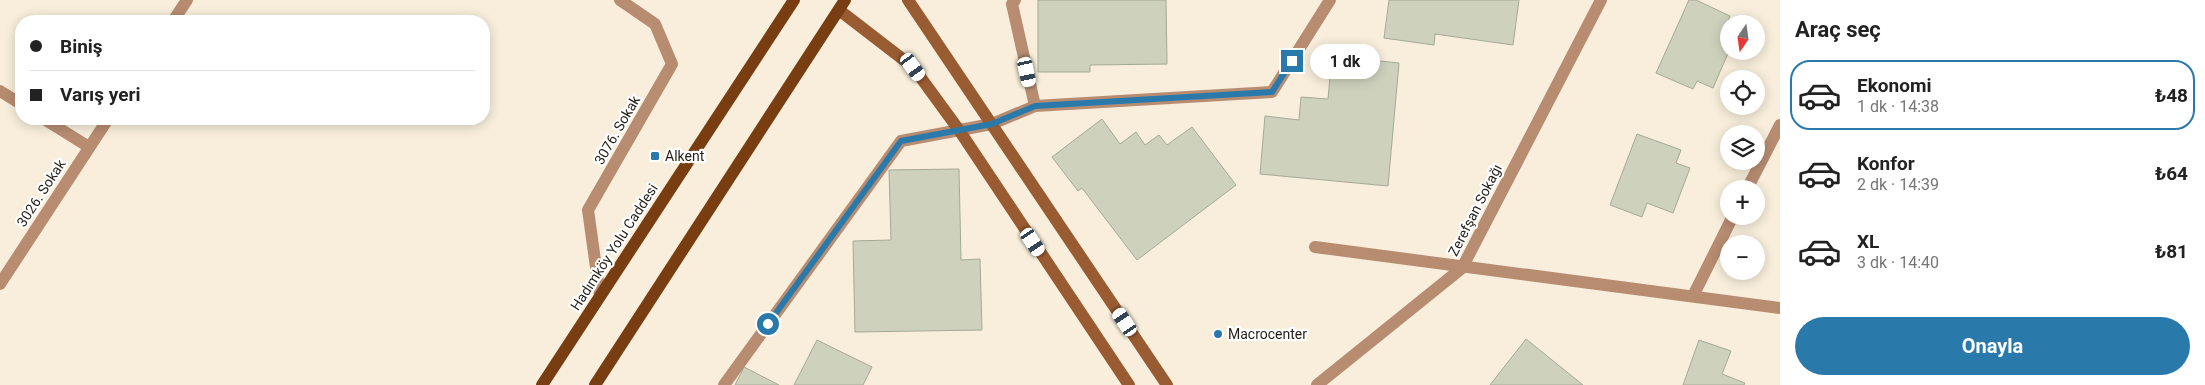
<!DOCTYPE html>
<html lang="tr">
<meta charset="utf-8">
<style>
body{margin:0;font-family:Roboto,sans-serif;background:#f6f6f6;color:#222;height:100vh;display:flex;flex-direction:column;font-size:19px;white-space:nowrap}
*{box-sizing:border-box;margin:0}
p{font-size:16px;color:#767676}
.icon{flex:none;width:28px;height:28px;fill:none;stroke:currentColor;stroke-width:2;stroke-linecap:round;stroke-linejoin:round}
.map{position:relative;flex:1;overflow:hidden}
.panel{display:flex;flex-direction:column;background:#fff;width:425px}
.panel>*{flex:none}
.hud{position:absolute;left:15px;top:15px;width:475px;height:110px;border-radius:20px;box-shadow:0 2px 12px #0003;display:grid;align-content:center;height:110px;padding:0 15px;background:#fff}
.needle{width:32px;rotate:193deg}
.tools{position:absolute;left:1720px;top:15px;display:grid;gap:10px}
.tools a{display:grid;place-items:center;width:45px;height:45px;border-radius:50%;background:#fff;box-shadow:0 2px 12px #0003;font-size:25px}
.end{position:absolute;width:22px;height:22px;margin:-11px;border:6px solid #297aab;background:#fff;box-shadow:0 0 0 2px #fff}
.from{border-radius:50%}
.bubble{position:absolute;height:35px;border-radius:18px;background:#fff;box-shadow:0 2px 12px #0003;font-size:16px;font-weight:700;line-height:35px;text-align:center}
.car{position:absolute;width:15px;height:30px;margin:-15px -8px;border-radius:6px;box-shadow:0 0 4px 1px #0007;background:linear-gradient(#fff 24%,#345 0 40%,#fff 0 76%,#345 0 86%,#fff 0)}
.hud b{display:flex;align-items:center;gap:18px;height:48px;font-size:19px}
.hud b+b{border-top:1px solid #e0e0e0}
.hud i{width:12px;height:12px;background:#222}
ul{padding:0;list-style:none}
li{display:flex;align-items:center;gap:15px;height:70px;margin:0 10px 8px;padding:0 5px;border:2px solid transparent;border-radius:20px}
li div{flex:1}
li b{display:block;font-size:19px}
li em{font-style:normal;font-weight:700}
li.current{border-color:#297aab}
li>.icon{width:45px;height:45px;stroke-width:1.5}
h2{padding:0 15px;font-size:22px;line-height:60px}
.cta{display:flex;gap:10px;margin-top:auto;padding:10px 15px}
.cta a{flex:1;height:58px;border-radius:30px;background:#297aab;color:#fff;font-size:20px;font-weight:700;line-height:58px;text-align:center}
main{display:flex;flex:1;min-height:0}
.map>svg:first-child{display:block}
</style>
<main>
<div class="map">
<svg width="1780" height="385" viewBox="0 0 1780 385">
<rect width="100%" height="100%" fill="#f8eedb"/>
<path fill="#ced2bd" stroke="#a5a995" d="M1038,0H1166L1167,64L1090,65V72H1038Z
M1389,0H1519L1513,45L1435,34L1434,45L1384,38Z
M1689,0H1696L1730,16L1724,30L1729,32V51L1713,88L1697,81L1693,89L1656,73Z
M1332,56L1399,63L1388,186L1260,174L1265,116L1299,120L1301,97L1328,99Z
M1102,119L1120,144L1136,132L1145,145L1159,135L1167,145L1192,127L1236,185L1137,260L1082,188L1078,191L1052,157Z
M1637,134L1681,150L1676,163L1690,168L1673,213L1647,203L1642,217L1610,205Z
M959,169L961,260L980,259L982,330L855,332L853,241L891,240L889,170Z
M1526,339L1583,385H1490Z
M817,340L872,367L863,385H794Z
M1699,340L1731,351L1722,374L1745,383L1744,385H1683Z
M744,367L779,385H735Z"/>
<g fill="none" stroke-linecap="round" stroke-linejoin="round">
<path stroke="#b78c71" stroke-width="12" d="M1747,189L1780,125
M1693,296L1733,216"/>
<path stroke="#b78c71" stroke-width="12" d="M1015,0L1012,4L1035,106
M173,21L187,0
M0,91L21,104
M44,119L89,147
M1315,247L1780,308
M0,284L108,119
M600,296L588,210L672,64L655,24L620,0
M724,385L901,141L992,124L1035,106L1272,92L1330,0
M1317,385L1462,268L1601,0"/>
<path stroke="#985b32" stroke-width="12" d="M908,0L1167,385
M839,10L913,67L959,130L1129,385"/>
<path stroke="#783d11" stroke-width="12" d="M542,385L794,0
M595,385L845,0"/>
</g>
<g fill="none" stroke-linecap="round" stroke-linejoin="round">
<path stroke="#297aab" stroke-width="6" d="M768,324L901,141L992,124L1035,106L1272,92L1292,61"/>
</g>
<g fill="#297aab" stroke="#fff" stroke-width="2">
<rect x="650" y="151" width="10" height="10" rx="2.5"/>
<circle cx="1218" cy="334" r="5"/>
</g>
<g text-anchor="middle" dominant-baseline="central" stroke-width="4.5" stroke-linejoin="round" paint-order="stroke">
<g font-size="14" fill="#231f18" stroke="#fff">
<text transform="translate(617 130) rotate(-60)">3076. Sokak</text>
<text transform="translate(41 193) rotate(-57)">3026. Sokak</text>
<text transform="translate(1475 210) rotate(-63)">Zerefşan Sokağı</text>
<text transform="translate(614 247) rotate(-57)">Hadımköy Yolu Caddesi</text>
</g>
<g font-size="14" fill="#231f18" stroke="#fff" text-anchor="start">
<text x="665" y="156">Alkent</text>
<text x="1228" y="334">Macrocenter</text>
</g>
</g>
</svg>
<div class="tools">
<a><svg class="needle" viewBox="-14 -14 28 28"><path d="M0-13l5 13h-10z" fill="#e53935"/><path d="M0 13l5-13h-10z" fill="#767676"/></svg></a>
<a><svg class="icon" aria-label="locate" viewBox="0 0 24 24"><circle cx="12" cy="12" r="6"/><path d="M12 2v4M12 18v4M2 12h4M18 12h4"/></svg></a>
<a><svg class="icon" aria-label="layers" viewBox="0 0 24 24"><path d="M12 4l9 5-9 5-9-5zM3 14l9 5 9-5"/></svg></a>
<a>+</a>
<a>−</a>
</div>
<i class="end from" style="left:768px;top:324px"></i>
<i class="end" style="left:1292px;top:61px"></i>
<div class="bubble" style="left:1310px;top:44px;width:70px">1 dk</div>
<i class="car" style="left:913px;top:67px;rotate:144deg"></i>
<i class="car" style="left:1027px;top:72px;rotate:168deg"></i>
<i class="car" style="left:1033px;top:242px;rotate:146deg"></i>
<i class="car" style="left:1125px;top:322px;rotate:326deg"></i>
<div class="hud">
<b><i class="from"></i>Biniş</b>
<b><i></i>Varış yeri</b>
</div>
</div>
<section class="panel">
<h2>Araç seç</h2>
<ul>
<li class="current"><svg class="icon" aria-label="car" viewBox="0 0 24 24"><path d="M5 17H2v-5l4-1 3-4h7l3 4 3 1v5h-3M9 17h6M6 11h13"/><circle cx="7" cy="17" r="2"/><circle cx="17" cy="17" r="2"/></svg><div><b>Ekonomi</b><p>1 dk · 14:38</p></div><em>₺48</em></li>
<li><svg class="icon" aria-label="car" viewBox="0 0 24 24"><path d="M5 17H2v-5l4-1 3-4h7l3 4 3 1v5h-3M9 17h6M6 11h13"/><circle cx="7" cy="17" r="2"/><circle cx="17" cy="17" r="2"/></svg><div><b>Konfor</b><p>2 dk · 14:39</p></div><em>₺64</em></li>
<li><svg class="icon" aria-label="car" viewBox="0 0 24 24"><path d="M5 17H2v-5l4-1 3-4h7l3 4 3 1v5h-3M9 17h6M6 11h13"/><circle cx="7" cy="17" r="2"/><circle cx="17" cy="17" r="2"/></svg><div><b>XL</b><p>3 dk · 14:40</p></div><em>₺81</em></li>
</ul>
<div class="cta"><a>Onayla</a></div>
</section>
</main>
